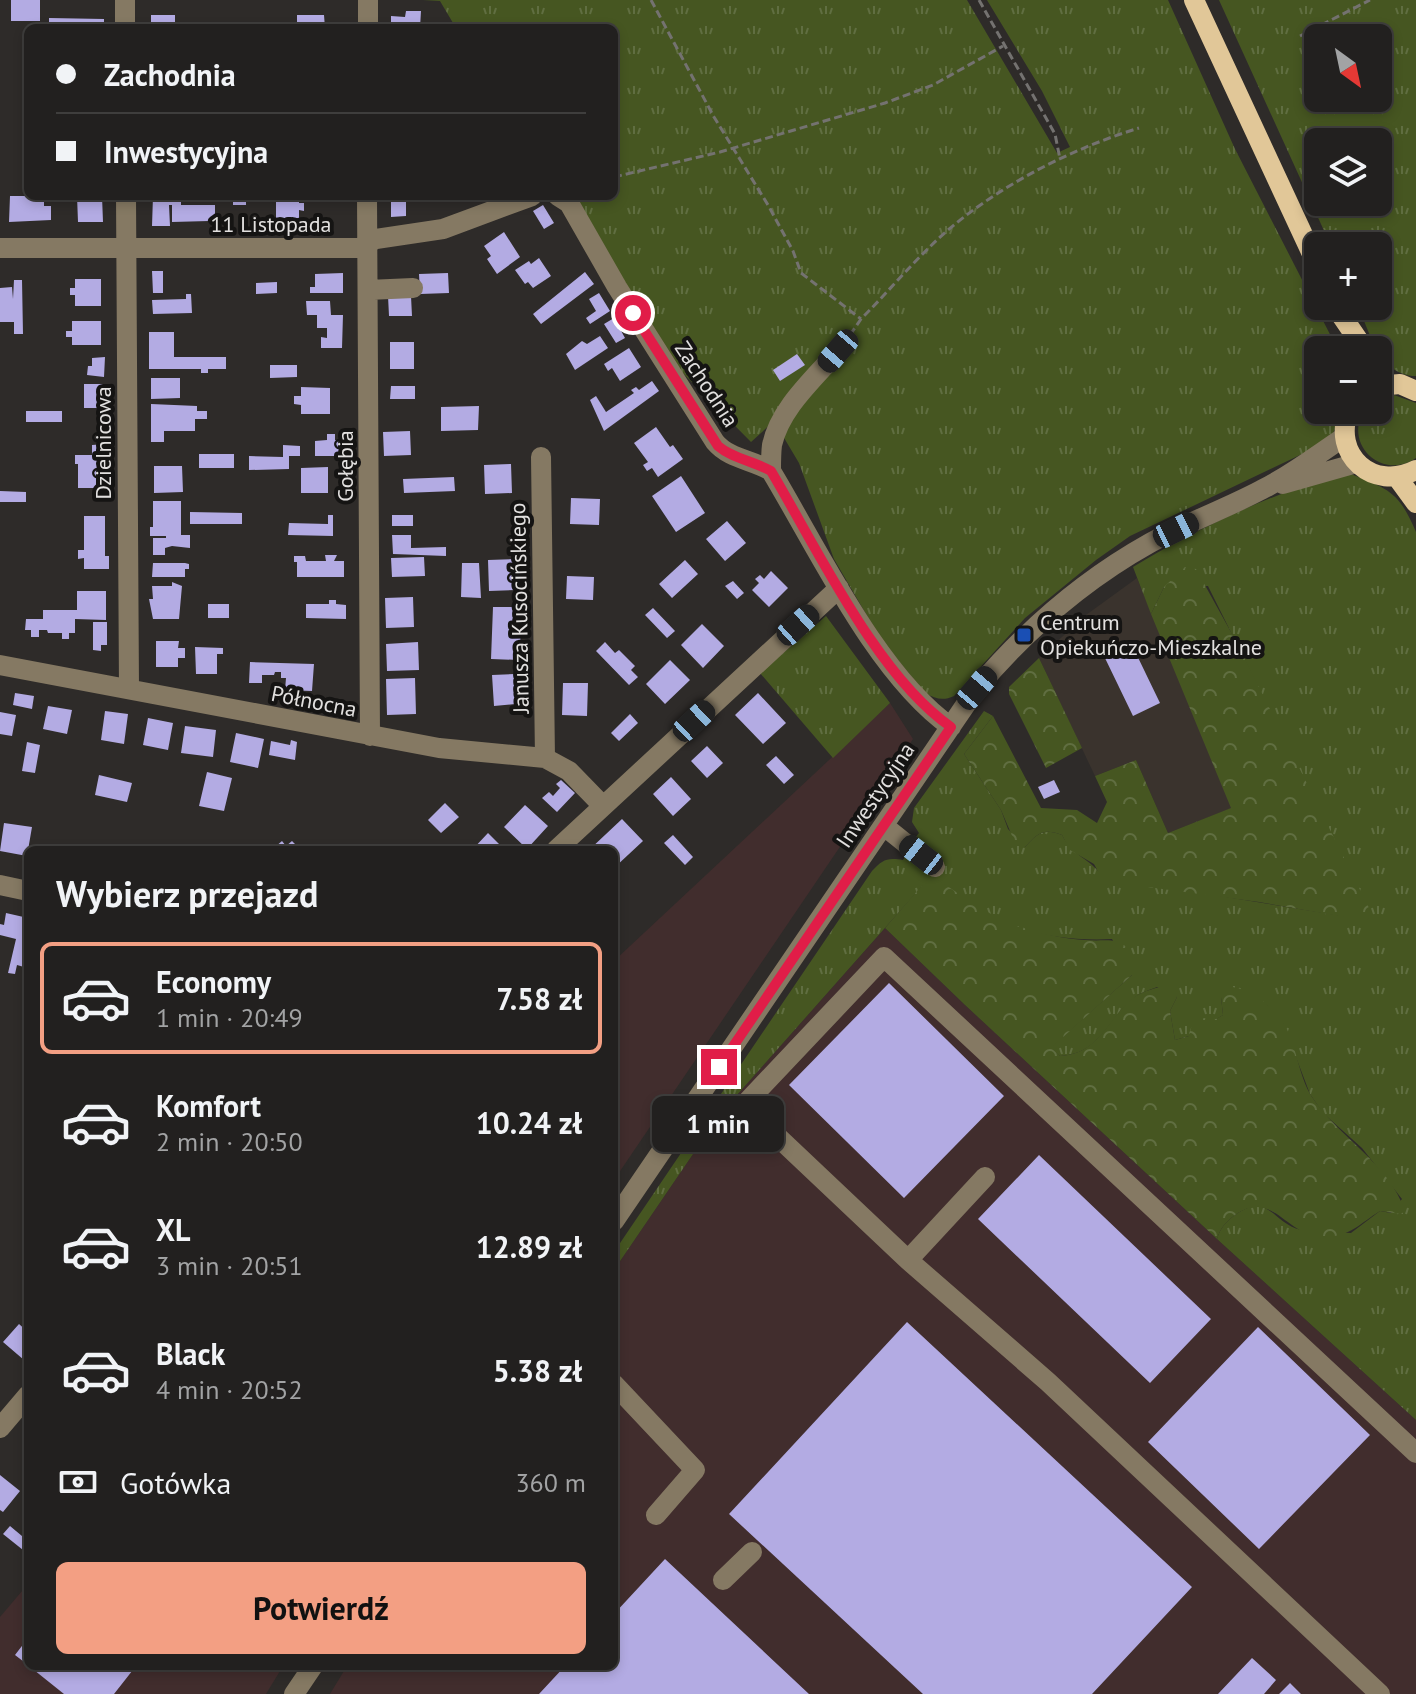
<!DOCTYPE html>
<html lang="pl">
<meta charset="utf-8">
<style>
body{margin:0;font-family:"PT Sans",sans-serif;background:#2e2d2c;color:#f1f3f6;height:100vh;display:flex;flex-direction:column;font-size:30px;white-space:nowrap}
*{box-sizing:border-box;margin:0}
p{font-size:26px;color:#a2a3a4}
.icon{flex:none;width:44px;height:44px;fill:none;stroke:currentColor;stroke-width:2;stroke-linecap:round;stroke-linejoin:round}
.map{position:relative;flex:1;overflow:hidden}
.sheet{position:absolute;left:24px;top:846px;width:594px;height:824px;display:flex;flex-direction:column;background:#22201f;border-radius:12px;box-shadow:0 4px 12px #0003,0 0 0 2px #3f3e3d}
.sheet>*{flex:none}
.hud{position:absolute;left:24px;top:24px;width:594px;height:176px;border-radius:12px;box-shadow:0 4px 12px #0003,0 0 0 2px #3f3e3d;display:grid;align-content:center;height:176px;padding:0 32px;background:#22201f}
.needle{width:52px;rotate:147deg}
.controls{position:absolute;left:1304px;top:24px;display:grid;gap:16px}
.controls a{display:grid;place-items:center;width:88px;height:88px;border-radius:12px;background:#22201f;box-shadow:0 4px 12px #0003,0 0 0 2px #3f3e3d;font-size:40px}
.end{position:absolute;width:36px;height:36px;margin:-18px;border:10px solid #e11d48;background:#fff;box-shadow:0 0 0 4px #fff}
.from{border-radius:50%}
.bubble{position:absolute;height:56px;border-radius:12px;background:#22201f;box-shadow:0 4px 12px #0003,0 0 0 2px #3f3e3d;font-size:26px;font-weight:600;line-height:56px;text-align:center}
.car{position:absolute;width:24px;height:48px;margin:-24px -12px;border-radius:10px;box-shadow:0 0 6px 2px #0007;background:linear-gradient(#222 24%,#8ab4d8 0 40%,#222 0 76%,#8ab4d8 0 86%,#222 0)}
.hud b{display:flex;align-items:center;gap:28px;height:76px;font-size:30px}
.hud b+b{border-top:2px solid #3f3e3d}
.hud i{width:20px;height:20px;background:#f1f3f6}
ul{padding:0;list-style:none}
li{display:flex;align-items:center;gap:24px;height:112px;margin:0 16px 12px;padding:0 16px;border:4px solid transparent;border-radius:12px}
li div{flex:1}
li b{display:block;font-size:30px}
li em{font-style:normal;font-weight:600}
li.on{border-color:#f39f83}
li>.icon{width:72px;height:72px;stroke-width:1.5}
h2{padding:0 32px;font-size:36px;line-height:96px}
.pay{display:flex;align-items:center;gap:20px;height:88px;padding:0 32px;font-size:30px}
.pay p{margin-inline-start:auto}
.primary-button{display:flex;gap:16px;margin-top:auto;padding:16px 32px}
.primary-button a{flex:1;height:92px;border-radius:12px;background:#f39f83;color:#111;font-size:32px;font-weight:600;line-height:92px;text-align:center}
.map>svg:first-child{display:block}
</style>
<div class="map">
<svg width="1416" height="1694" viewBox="0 0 1416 1694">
<defs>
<pattern id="grass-tufts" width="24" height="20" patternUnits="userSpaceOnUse" patternTransform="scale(2)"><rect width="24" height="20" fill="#465621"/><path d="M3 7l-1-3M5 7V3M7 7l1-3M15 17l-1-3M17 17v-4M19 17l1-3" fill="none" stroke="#606e41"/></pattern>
<pattern id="forest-crowns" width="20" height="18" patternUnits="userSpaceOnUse" patternTransform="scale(2)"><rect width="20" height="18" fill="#465621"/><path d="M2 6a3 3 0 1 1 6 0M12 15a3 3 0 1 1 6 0" fill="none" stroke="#606e41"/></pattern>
</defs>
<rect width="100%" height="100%" fill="#2e2b29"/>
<path fill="#3a332d" d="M1137,578L1232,808L1168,833L1136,760L1095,776L1039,658L1086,615Z"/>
<path fill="#412d2d" d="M890,703L913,739L614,1180V961Z
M885,928L965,1005L1217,1239L1416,1420V1694H330L347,1666H614V1270L721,1113Z
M28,1584V1666H283L266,1694H0V1617Z"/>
<path fill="url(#grass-tufts)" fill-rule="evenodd" d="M423,0H967L1057,153L1070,147L1042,91L987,0H1168L1235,149L1338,350H1318V410H1342L1332,436L1321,445L1130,536L1096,560L1025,618L954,696C943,701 936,699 925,693L880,638L834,559L799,463L774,421L751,442L669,359L570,196H614V28H456L440,1Z
M1219,0H1416V376C1380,376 1370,333 1358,306H1378V246H1331ZM1318,38H1378V98H1318ZM1318,142H1378V202H1318Z
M1394,395L1416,403V458C1383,481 1343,445 1364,410H1378V399Z
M1349,473C1389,490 1398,490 1416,532V1420L1217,1239C1221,1227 1225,1223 1235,1215C1269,1191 1272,1223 1301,1230C1316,1234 1335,1232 1351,1233L1380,1211L1391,1213L1402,1199L1362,1148L1323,1113L1310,1094L1283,1023L1267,1005L1221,997L1223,1015L1189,1036L1175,1040L1170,1011L1177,997L1157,987C1149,990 1140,993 1134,998C1108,1017 1101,1054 1060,1056L1050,1048L1132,975L1112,939C1076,941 1033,936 1000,921C976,910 954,890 931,876L721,1113L614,1270V1252L872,871C882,860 887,857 903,860L906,855L943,862L915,838L919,833L912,822L914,808L984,711L993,716L964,754L1001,810L1008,829L1025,847C1038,833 1043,828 1062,835C1074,858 1089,857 1103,877L1367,920L1371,914L1208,586L1164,587L1151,614L1133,567C1194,530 1279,489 1349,473Z
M826,616L890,703L833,758L760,673Z"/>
<path fill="url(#forest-crowns)" d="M1185,567L1196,569L1237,643L1372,914L1367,921L1259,902L1103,881L1094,864L1070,850L1062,835C1043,828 1038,833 1025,847L1016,845L1001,810L964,754L993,716L1041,808L1077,810L1097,823L1107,802L1095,776L1136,760L1168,833L1231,808L1151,614L1164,587Z
M1039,658L1082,748L1046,768L1009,694V687Z
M931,875C963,896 993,920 1029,930C1047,935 1067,939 1085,940C1112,942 1121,934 1138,962L1132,975L1051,1048L1060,1056C1100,1054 1107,1018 1133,998C1143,991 1157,987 1169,985L1174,988L1177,997L1170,1011L1175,1040L1189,1036L1191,1028L1203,1018L1216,1019L1223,1015L1221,997L1228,986C1249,989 1271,1004 1283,1022C1297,1045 1298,1075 1312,1097C1338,1137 1389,1163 1405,1211L1401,1214L1380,1211C1359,1224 1351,1236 1325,1237C1287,1239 1274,1188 1235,1215C1225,1223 1221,1227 1217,1239L965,1005L885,928Z"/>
<path fill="#b3abe3" d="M11,0H40V21H11Z
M406,11H421L420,28H391V16L405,17Z
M151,15H175V25H180V28H151Z
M297,15H324L325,28H297Z
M49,18L104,19V28H49Z
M10,196H44V206H51V220L9,222Z
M77,196H102L103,222H78Z
M153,196H185V199H181V205H215V218H209V221L172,222V205H169L170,226H152Z
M233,196H246V205H233Z
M276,196H299V203H304V211L299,210V218H276Z
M391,196H406V216L391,217Z
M543,205L554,223L544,229L533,211Z
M504,232L520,257L497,274L487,259L491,256L484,246Z
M539,258L551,276L533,288L528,282L525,284L515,270L529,261L531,264Z
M152,271H163V293H153Z
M585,272L594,284L541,324L533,314Z
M343,273V293H310V287H315V274Z
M448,273L449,293L420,294L419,274Z
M75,279H101V306H75V295H70V288H75Z
M14,280H22L23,334H14V322H0V288L12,287L13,299Z
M277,282V293L256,294V283Z
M599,293L610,311L590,324L586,318L596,311L589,299Z
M186,294H191L192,313L153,314L152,300L186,299Z
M388,296H411L412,316H389Z
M306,301H330L331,315H343L342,348H321V337L327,338V328H317V315H307Z
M614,318L625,338L616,343L604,324Z
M72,321H101V345H72V337H66V331H72Z
M149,332H174V357H226V369H208V373H201V369H149Z
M600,336L608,348L575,370L566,354L582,341L587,344Z
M390,342H414V369H390Z
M629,348L641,367L620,381L612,368L608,371L604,364Z
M797,354L805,365L780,381L773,370Z
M105,357L104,377L87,375L88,366H92V358Z
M270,365H297V377L270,378Z
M151,378H180V398L151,399Z
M652,381L659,391L604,431L590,400L596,396L606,412L634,393L631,390L636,387L639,390Z
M84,384H107V408H84Z
M391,386H415V399H390Z
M301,387L330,388V414H301V405L294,404V396H301Z
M151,404L197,406V411H207V419H195V431H164V442H151Z
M479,406L478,430L441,431V407Z
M26,411H62V422H26Z
M656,427L670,447L673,445L683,459L658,477L652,468L647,471L643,465L648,462L634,443Z
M410,431L411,455L384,456L383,432Z
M327,434H335V440L345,441L344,456H315V441L327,440Z
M106,444L105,488H78V464H75V455H92V445Z
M283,445L300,446V456H289V469L249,470V456L283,457Z
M199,454H234V468H199Z
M511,464L512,493L485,494L484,465Z
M154,466H182L183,492L154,493Z
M328,467V493H301V468Z
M681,476L705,513L676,532L652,496Z
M454,477L455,491L404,493L403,479Z
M0,491L26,492V502H0Z
M571,498L600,499L599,525L570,524Z
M153,501H181V535H190V548L172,546L165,548V555H153V538H166V536H150V527H153Z
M190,512L242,513V524H190Z
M328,515H333V536L288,535L289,523L328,524Z
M392,515H413V526H392Z
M84,516H105V556H109V569H84V558L78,559V550H84Z
M727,521L746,543L725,561L706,539Z
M392,535H411V548L446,547V556L393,554Z
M325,555H337L334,561H344V577H297V562H294V556H305L306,561H326Z
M424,557L425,576L392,577L391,558Z
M515,559L516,590L489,591L488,560Z
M685,560L698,574L672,598L659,584Z
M153,563H185L189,564V569H185V577H152Z
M462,563H479L481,598L461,597Z
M771,571L788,588L769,607L752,590L759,583L755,579L760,575L764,579Z
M567,576L594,577L593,600L566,599Z
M733,581L744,593L737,599L725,586Z
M172,582L182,586L179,619H153L149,599H153L152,586H172Z
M77,591H106V620L75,619V633H69V639H62V633H48L47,630H39V637H31V630H25L26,619H43V610H77Z
M413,597L414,627L386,628L385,598Z
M329,600H336V604L346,605V619L306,618V604H329Z
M208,604H229V618H208Z
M493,607H521L520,660L491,659Z
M653,608L675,631L667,638L645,615Z
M93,622H107V645H101V651L93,650Z
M702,624L724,646L703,668L681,645Z
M156,641H179L178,648H185V658H178V667H156Z
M418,642L419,670L387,671L386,644Z
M605,642L615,653L619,650L635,666L631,670L638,677L629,685L596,651Z
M1131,643L1160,703L1133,716L1104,656Z
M195,647L223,648V654H217V674H196Z
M670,660L690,680L665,704L646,684Z
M250,662L314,664L312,691L285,690L286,678H281V672H275L274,675H262V683H249Z
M514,674L515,704L494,706L492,675Z
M415,678L416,714L387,715L386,679Z
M563,683H588L587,716L562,715Z
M15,693L34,696L32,709L13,705Z
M758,693L786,723L763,744L735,715Z
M48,706L72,710L67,734L43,729Z
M105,711L128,714L124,744L101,740Z
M0,712L16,715L12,736L0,734Z
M630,714L638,723L619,741L611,733Z
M148,718L173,723L168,750L143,745Z
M185,726L216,730L213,757L181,753Z
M236,733L264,739L258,768L230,762Z
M291,740L297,742L295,760L269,755L271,741L290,745Z
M27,742L40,745L35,773L22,771Z
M707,746L723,763L707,778L691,761Z
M776,756L794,775L784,784L766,765Z
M207,772L232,778L224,811L199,806Z
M99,775L132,783L127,802L95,795Z
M671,777L691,799L673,816L653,794Z
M561,780L575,793L557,812L542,798L549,792L553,796L560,788L556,784Z
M1054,780L1060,792L1044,799L1038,787Z
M445,803L459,817L441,833L428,820Z
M525,805L548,826L527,849L504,827Z
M622,819L643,841L614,868V850H589Z
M4,823L32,827L27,856L0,851Z
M488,833L505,850H472Z
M673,835L693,857L685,865L664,843Z
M282,841L286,846L292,841L301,850H278L275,847Z
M6,913L28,918V957L24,967L17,965L15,974L8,973L16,939L0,935V924L4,925Z
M889,983L1004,1096L904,1198L789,1085Z
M1039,1155L1211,1319L1150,1383L978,1219Z
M907,1322L1192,1587L1092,1694H923L729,1514Z
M19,1324L28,1332V1355L24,1360L3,1342Z
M1258,1327L1370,1435L1259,1549L1148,1442Z
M0,1475L20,1491L3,1512L0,1510Z
M10,1526L28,1541L23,1550L3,1534Z
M665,1559L809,1694H539L565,1666H614V1614Z
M28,1638V1665L15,1655Z
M1252,1658L1276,1680L1264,1694H1218Z
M29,1666H136L114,1694H64Z
M1290,1683L1301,1694H1279Z"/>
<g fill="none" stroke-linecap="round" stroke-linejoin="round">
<path stroke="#747270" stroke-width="3" stroke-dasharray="8 4" stroke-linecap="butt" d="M651,0L714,117L768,205L793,251L801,273L861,319
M979,0L1055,134L1060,159
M1300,36L1370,0
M614,177L720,152L885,103L933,85L1003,46
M850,335L861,319C890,290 917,257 948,230C1002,184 1071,149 1139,128"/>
<path stroke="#857963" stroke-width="20" d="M125,0V28
M368,28V0
M126,196L129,689
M367,196L370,736
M558,196L569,203L617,287L715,442C729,459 753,460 771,471C818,549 877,675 951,727
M0,248H359L376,239L443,229L532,196
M368,290L413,288
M541,457L545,758
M771,471C771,463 771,453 772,445C780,408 814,379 838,351
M1283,484L1357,463
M0,665L439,748L545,758L569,771L603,806
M884,826L935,867
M556,850L839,588
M0,885L28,891
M614,1221L977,688C1027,629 1082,581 1150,543C1186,523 1225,509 1261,490C1290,476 1317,455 1344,437
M908,1260L985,1177
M614,1384L695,1470L656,1515
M0,1428L28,1395
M723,1580L752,1552
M294,1694L313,1666
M1380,1694L1048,1382L908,1260L744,1105L884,957L1416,1453"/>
<path stroke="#e1c798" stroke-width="20" d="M1194,0L1318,267
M1339,312L1365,350
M1378,386L1400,384L1416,391
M1349,410C1331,455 1373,492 1416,470
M1397,477L1416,503"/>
</g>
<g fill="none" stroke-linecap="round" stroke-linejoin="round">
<path stroke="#e11d48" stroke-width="10" d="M633,313L718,446C733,459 754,461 771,471C817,548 877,676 951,727L719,1067"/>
</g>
<rect fill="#1a4fb4" stroke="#151413" stroke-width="3" x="1016" y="627" width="16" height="16" rx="4"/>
<g text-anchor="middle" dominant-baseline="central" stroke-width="8" stroke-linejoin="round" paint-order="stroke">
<g font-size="22" fill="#e2e0df" stroke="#151413">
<text x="271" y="224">11 Listopada</text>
<text transform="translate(707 384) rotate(57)">Zachodnia</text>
<text transform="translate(103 443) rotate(-90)">Dzielnicowa</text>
<text transform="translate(345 466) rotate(-90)">Gołębia</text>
<text transform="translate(519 608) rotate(-91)">Janusza Kusocińskiego</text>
<text transform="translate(314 701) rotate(11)">Północna</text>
<text transform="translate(875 795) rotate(-56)">Inwestycyjna</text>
</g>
<g font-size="22" fill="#e2e0df" stroke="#151413" text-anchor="start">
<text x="1040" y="622">Centrum<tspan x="1040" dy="25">Opiekuńczo-Mieszkalne</tspan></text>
</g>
</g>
</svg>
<div class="controls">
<a><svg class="needle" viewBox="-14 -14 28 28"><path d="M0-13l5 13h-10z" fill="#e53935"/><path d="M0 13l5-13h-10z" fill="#a2a3a4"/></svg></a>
<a><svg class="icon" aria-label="layers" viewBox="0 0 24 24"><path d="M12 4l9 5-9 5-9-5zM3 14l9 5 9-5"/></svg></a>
<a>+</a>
<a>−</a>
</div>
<i class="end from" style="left:633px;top:313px"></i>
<i class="end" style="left:719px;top:1067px"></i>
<div class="bubble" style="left:652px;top:1096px;width:132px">1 min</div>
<i class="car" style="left:838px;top:351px;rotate:221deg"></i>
<i class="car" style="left:1176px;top:530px;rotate:64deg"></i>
<i class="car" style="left:798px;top:625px;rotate:48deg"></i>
<i class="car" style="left:977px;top:688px;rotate:40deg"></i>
<i class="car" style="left:694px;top:721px;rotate:47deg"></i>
<i class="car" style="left:921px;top:855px;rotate:308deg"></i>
<div class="hud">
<b><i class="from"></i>Zachodnia</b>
<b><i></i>Inwestycyjna</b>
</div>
<section class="sheet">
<h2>Wybierz przejazd</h2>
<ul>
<li class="on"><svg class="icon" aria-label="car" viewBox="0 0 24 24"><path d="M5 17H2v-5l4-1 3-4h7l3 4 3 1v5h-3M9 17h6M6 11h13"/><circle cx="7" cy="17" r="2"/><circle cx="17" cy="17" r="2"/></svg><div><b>Economy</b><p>1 min · 20:49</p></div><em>7.58 zł</em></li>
<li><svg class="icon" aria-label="car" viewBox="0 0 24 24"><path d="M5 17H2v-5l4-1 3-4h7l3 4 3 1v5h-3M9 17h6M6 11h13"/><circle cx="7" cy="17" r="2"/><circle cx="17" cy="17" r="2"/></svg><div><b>Komfort</b><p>2 min · 20:50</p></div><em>10.24 zł</em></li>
<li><svg class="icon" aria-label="car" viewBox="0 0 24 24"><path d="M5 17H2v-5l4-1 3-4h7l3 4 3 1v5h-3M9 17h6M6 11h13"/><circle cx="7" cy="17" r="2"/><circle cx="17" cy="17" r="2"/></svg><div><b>XL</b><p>3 min · 20:51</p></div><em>12.89 zł</em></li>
<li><svg class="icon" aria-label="car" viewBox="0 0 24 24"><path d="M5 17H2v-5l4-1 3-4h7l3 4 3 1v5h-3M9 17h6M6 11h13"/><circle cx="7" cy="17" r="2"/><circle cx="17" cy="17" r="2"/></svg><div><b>Black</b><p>4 min · 20:52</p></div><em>5.38 zł</em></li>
</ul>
<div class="pay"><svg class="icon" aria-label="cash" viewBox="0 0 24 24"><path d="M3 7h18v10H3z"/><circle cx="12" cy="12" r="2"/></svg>Gotówka<p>360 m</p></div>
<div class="primary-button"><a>Potwierdź</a></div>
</section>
</div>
